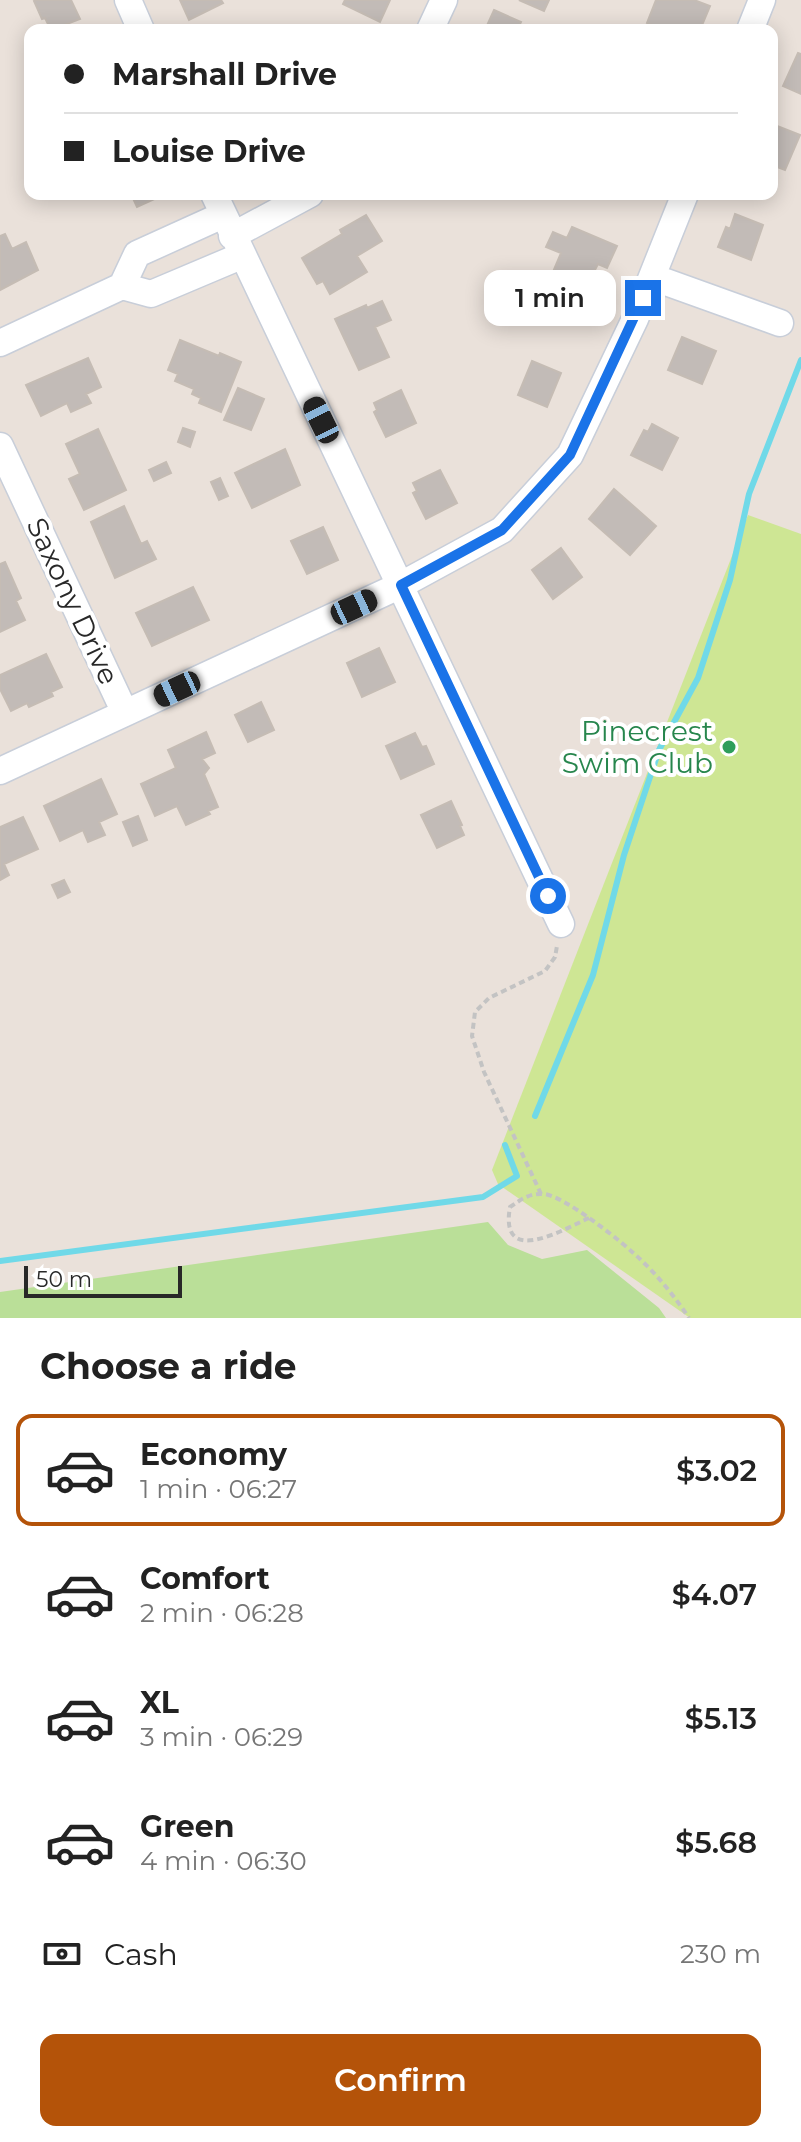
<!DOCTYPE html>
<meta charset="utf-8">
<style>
body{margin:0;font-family:Montserrat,sans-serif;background:#f6f6f6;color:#222;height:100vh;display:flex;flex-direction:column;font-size:30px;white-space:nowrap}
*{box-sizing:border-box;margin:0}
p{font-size:26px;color:#767676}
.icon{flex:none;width:44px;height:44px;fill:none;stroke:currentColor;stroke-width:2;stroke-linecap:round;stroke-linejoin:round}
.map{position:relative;height:1318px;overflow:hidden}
.panel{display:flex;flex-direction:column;background:#fff;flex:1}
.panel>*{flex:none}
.guide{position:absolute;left:24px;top:24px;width:754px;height:176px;border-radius:16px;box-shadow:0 4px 20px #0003;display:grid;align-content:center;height:176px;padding:0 40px;background:#fff}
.scale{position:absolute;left:24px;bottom:20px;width:158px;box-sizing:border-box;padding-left:8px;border:4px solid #282828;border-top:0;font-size:22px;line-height:28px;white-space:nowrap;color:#282828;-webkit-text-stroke:6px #fff;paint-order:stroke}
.end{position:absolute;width:36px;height:36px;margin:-18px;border:10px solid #1a73e8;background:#fff;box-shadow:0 0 0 4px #fff}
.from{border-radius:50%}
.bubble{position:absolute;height:56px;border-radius:16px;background:#fff;box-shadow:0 4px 20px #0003;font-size:26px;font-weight:600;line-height:56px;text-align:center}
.car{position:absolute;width:24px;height:48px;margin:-24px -12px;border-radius:10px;box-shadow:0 0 6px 2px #0007;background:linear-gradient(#222 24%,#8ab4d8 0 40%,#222 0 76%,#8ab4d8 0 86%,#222 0)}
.guide b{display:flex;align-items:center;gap:28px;height:76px;font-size:30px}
.guide b+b{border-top:2px solid #e0e0e0}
.guide i{width:20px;height:20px;background:#222}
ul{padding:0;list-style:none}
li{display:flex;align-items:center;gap:24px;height:112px;margin:0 16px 12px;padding:0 24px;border:4px solid transparent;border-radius:16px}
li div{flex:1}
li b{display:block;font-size:30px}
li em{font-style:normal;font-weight:600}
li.selected{border-color:#b45309}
li>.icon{width:72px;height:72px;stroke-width:1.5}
h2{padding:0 40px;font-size:36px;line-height:96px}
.pay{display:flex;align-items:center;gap:20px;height:88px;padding:0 40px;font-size:30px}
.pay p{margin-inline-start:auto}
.primary-button{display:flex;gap:16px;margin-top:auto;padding:16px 40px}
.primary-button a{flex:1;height:92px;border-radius:16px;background:#b45309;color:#fff;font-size:32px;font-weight:600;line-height:92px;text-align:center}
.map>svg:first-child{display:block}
</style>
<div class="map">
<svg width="801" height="1318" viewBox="0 0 801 1318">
<rect width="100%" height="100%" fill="#eae1da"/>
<path fill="#badf98" d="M488,1222L508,1245L542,1259L587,1250L659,1308L666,1318H0V1292Z"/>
<path fill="#cee694" d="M748,515L801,534V1318H690L498,1184L492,1170Z"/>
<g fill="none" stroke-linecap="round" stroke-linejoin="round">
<path stroke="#70d9e8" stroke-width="6" d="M535,1116L593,975L624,855L659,750L698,678L730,580L749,494L801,360
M0,1261L483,1197L517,1176L505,1145"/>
</g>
<path fill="#c2bbb7" stroke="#c5bcb4" stroke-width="2" d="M36,0H71L80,19L51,30L45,18L42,19L34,1Z
M180,0H221L223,3L189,20Z
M345,0H390L380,22L343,4Z
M519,0H549L544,11Z
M656,0H694L710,6L700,30H664L647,23Z
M494,10L521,22L517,30H485Z
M798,53L801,54V94L783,86Z
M772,124L800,135L785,170L772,165Z
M131,194H163V195L137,207Z
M735,214L763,225L751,260L718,247L726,227L730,229Z
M366,215L382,241L357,256L367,272L330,294L323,281L317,284L302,258L342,234L340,230Z
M572,227L617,246L607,268L598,264L583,293L550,279L561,253L546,247L553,232L567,238Z
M5,234L12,249L26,242L38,270L0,290V236Z
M382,301L391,320L375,327L389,357L359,370L335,319L366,305L367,308Z
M682,337L716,351L702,384L668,370Z
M180,340L219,356L220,353L241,362L221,412L199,403L201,398L192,394L194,389L175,381L178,374L168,370Z
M88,358L101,387L86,394L91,403L71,412L67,403L41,416L26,385Z
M532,361L561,373L547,407L518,395Z
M238,388L264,399L251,430L224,420Z
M401,390L416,423L386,437L374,412L377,410L374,403Z
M652,424L678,438L662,470L631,455L644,430L648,432Z
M183,428L195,432L190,447L178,442Z
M98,429L126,490L84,510L69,479L80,474L66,444Z
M285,449L300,485L252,508L235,473Z
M166,462L171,473L154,481L149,470Z
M440,470L457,503L426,519L413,493L417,491L413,483Z
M220,478L228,496L219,500L211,482Z
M614,489L656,526L630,555L589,519Z
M124,506L141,544L147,541L156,559L115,578L91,522Z
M323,527L338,560L307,574L291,541Z
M561,548L582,577L553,599L532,570Z
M5,562L21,598L16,601L25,620L0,632V564Z
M193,587L209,620L152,646L136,613Z
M379,648L395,682L362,697L347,663Z
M46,654L62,687L51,692L53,696L29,707L27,703L11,711L0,689V675Z
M261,702L274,730L248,742L235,715Z
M206,732L215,753L202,759L209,768L204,774L218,807L208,811L210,814L186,825L177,806L155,816L141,784L176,768L168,750Z
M415,733L422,747L426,746L434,764L401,779L386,746Z
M101,779L117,814L99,822L105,835L88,842L83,830L60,841L44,806Z
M451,801L462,825L460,826L464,835L437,848L421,815Z
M138,816L147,840L133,846L123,822Z
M23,817L38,849L4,864L9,875L0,880V827Z
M64,880L70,892L58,898L52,885Z"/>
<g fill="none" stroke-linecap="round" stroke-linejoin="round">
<defs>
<path id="street" d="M128,0L141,30
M430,30L444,0
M750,30L762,0
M214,194L561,924
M232,236L310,194
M652,277L780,323
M122,286L137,254L223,215
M0,343L122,286L151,294L241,256
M0,446L125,713
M0,771L401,585L502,530L570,455L635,319L685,194"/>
</defs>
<use href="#street" stroke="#c8ced9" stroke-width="29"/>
<path stroke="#c3c3c3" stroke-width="4" stroke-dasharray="6 4" stroke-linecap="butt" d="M541,1194L484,1072L472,1036L475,1012L489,998L545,971L555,957L557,946
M589,1218C564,1229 499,1268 510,1207C522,1199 529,1193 544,1194C565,1196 625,1244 641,1260C659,1277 675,1297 689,1318"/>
<use href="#street" stroke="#fff" stroke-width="26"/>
</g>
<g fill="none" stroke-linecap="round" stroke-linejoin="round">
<path stroke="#1a73e8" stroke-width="10" d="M548,896L401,585L502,530L570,455L643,298"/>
</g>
<circle fill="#2e9e5b" stroke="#fff" stroke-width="3" cx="729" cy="747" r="8"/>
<g text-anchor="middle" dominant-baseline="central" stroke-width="8" stroke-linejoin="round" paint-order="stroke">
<g font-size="28" fill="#282828" stroke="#fff">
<text transform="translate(73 601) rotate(65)">Saxony Drive</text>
</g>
<g font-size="28" fill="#27864d" stroke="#fff" text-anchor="end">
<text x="713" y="731">Pinecrest<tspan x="713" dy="32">Swim Club</tspan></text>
</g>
</g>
</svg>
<div class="scale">50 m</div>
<i class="end from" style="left:548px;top:896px"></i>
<i class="end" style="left:643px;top:298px"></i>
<div class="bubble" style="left:484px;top:270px;width:132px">1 min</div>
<i class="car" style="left:321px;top:420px;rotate:334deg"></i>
<i class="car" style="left:354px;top:607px;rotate:65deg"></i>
<i class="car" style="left:177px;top:689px;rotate:245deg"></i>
<div class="guide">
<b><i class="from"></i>Marshall Drive</b>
<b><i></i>Louise Drive</b>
</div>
</div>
<section class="panel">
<h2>Choose a ride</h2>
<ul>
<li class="selected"><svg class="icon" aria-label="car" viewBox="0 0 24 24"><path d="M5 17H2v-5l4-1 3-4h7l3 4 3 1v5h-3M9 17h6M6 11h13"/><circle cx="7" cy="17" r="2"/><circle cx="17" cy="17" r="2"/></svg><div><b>Economy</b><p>1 min · 06:27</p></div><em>$3.02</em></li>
<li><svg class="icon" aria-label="car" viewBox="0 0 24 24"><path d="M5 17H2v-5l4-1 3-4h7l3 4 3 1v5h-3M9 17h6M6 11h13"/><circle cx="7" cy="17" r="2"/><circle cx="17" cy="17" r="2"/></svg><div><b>Comfort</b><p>2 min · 06:28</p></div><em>$4.07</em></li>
<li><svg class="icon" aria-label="car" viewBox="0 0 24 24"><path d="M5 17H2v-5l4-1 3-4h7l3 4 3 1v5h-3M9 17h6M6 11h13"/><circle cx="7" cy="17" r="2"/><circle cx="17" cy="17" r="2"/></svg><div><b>XL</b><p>3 min · 06:29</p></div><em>$5.13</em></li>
<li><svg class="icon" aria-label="car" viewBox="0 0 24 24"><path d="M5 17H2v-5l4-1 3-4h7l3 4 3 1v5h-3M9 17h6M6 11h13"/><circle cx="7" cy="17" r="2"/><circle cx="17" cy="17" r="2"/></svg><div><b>Green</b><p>4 min · 06:30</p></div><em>$5.68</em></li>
</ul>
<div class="pay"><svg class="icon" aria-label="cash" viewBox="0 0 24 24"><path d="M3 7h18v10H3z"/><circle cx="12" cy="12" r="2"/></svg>Cash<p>230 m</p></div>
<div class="primary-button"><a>Confirm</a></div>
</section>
